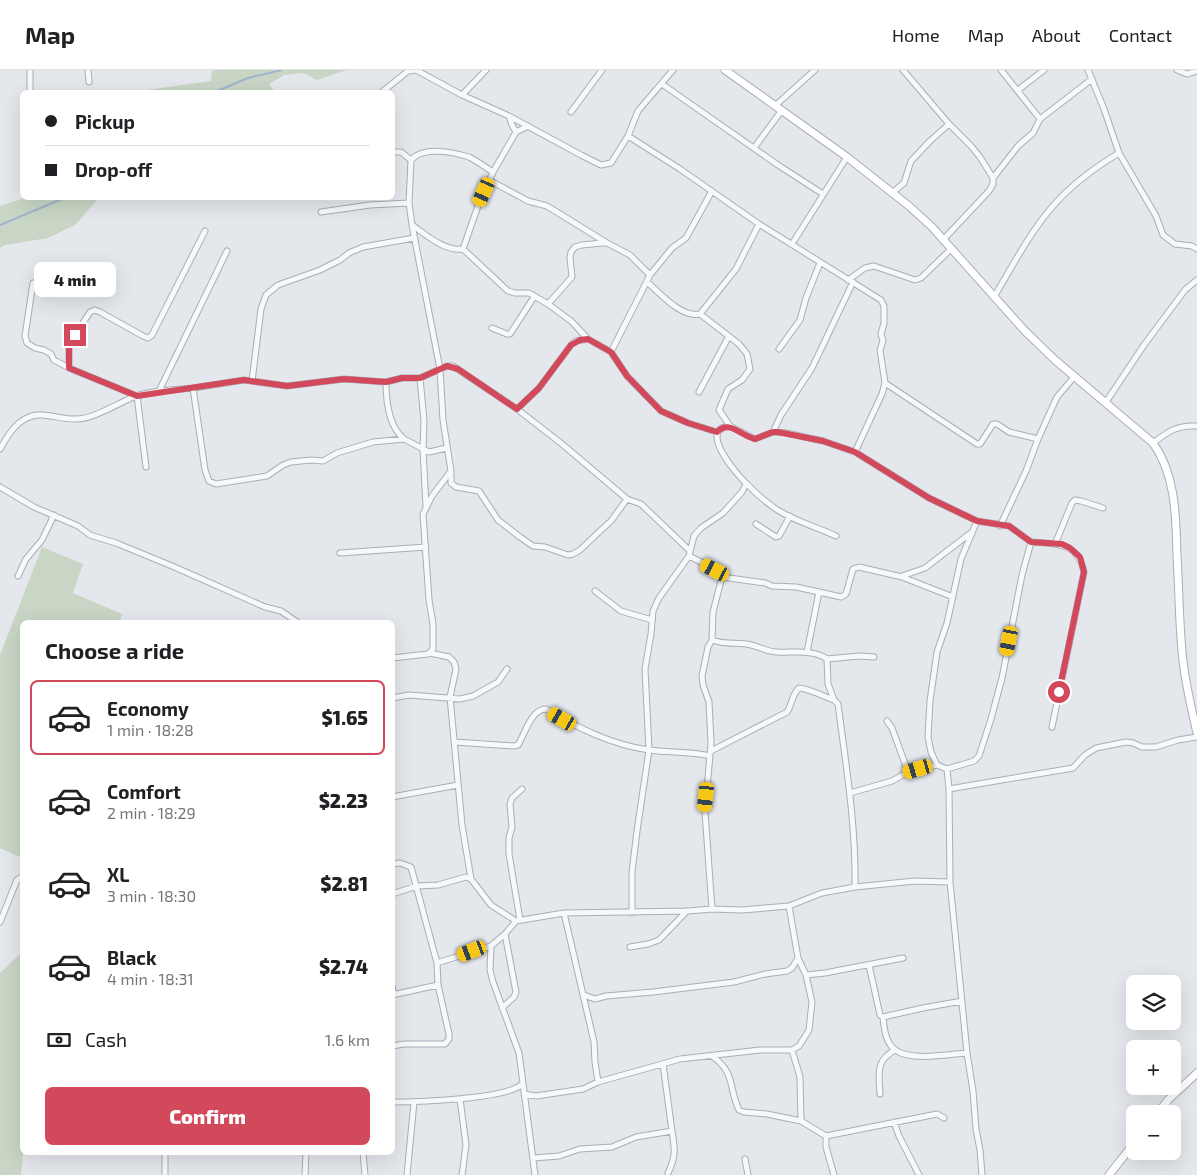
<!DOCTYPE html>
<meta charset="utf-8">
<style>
body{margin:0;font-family:"Exo 2",sans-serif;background:#f6f6f6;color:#202124;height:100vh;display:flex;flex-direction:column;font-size:19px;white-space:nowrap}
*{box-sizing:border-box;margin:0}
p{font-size:16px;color:#757577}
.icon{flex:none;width:28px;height:28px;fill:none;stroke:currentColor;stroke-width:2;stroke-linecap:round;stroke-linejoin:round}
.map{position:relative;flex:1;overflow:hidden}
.sheet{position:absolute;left:20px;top:550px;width:375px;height:535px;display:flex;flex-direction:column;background:#fff;border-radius:8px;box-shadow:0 5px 20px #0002}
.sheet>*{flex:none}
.banner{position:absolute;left:20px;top:20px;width:375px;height:110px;border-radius:8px;box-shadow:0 5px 20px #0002;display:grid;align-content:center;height:110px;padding:0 25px;background:#fff}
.controls{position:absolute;left:1126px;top:905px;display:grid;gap:10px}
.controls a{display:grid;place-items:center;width:55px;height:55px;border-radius:8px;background:#fff;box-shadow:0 5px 20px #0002;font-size:25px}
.end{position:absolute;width:22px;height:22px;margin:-11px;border:6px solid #d1495b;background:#fff;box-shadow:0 0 0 2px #fff}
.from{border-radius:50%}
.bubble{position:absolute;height:35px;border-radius:8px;background:#fff;box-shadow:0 5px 20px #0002;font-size:16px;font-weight:800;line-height:35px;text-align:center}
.car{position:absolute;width:15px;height:30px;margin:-15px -8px;border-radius:6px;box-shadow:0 0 4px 1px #0007;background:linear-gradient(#f5c518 24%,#345 0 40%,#f5c518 0 76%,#345 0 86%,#f5c518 0)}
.banner b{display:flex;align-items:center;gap:18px;height:48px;font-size:19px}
.banner b+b{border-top:1px solid #e0e0e0}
.banner i{width:12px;height:12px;background:#202124}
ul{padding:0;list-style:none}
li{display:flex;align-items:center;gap:15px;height:75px;margin:0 10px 8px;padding:0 15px;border:2px solid transparent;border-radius:8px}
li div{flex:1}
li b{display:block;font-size:19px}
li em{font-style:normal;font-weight:800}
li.selected{border-color:#d1495b}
li>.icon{width:45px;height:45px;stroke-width:1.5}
h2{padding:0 25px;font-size:22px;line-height:60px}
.pay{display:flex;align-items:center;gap:12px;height:55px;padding:0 25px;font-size:19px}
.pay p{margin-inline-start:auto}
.action{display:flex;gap:10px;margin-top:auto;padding:10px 25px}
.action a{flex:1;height:58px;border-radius:8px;background:#d1495b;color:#fff;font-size:20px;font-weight:800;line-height:58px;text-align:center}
header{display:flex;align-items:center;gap:30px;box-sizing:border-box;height:70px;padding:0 25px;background:#fff;border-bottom:1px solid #e0e0e0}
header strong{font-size:24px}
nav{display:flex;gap:28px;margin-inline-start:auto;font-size:18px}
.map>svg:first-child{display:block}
</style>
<header>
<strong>Map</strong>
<nav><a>Home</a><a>Map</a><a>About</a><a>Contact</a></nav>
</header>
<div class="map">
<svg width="1197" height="1105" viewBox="0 0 1197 1105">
<rect width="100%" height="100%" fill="#e4e7ec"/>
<path fill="#c9d6c5" d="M216,0H347L317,10L303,3L284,5L269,14L275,22H138L139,21L211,11L212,1Z
M25,128H99L75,155L48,168L5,175L0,178V136Z
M42,477L83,494L73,523L122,544L120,552H22V788L0,778V585Z
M22,882L23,1083L21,1105H0V903Z"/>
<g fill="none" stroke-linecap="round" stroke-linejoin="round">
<path stroke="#9fb4cc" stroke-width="2" d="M215,22L248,8L282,0
M0,155L64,128"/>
<defs>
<path id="street" d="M30,0V22
M88,0L89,12
M903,0L949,54L971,76L980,87L993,108
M1001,0L1040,49
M1088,0L1104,39L1119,83L1156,146L1163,165L1175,174L1192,176L1197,179
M1177,0L1187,4L1197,1
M662,14L778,95L823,124
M1018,20L1044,0
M382,22L408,1L416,0L462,25L509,46L581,85L601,95L611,93L628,66L638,41L673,0
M462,25L486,0
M776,35L815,0
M571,42L602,0
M509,46L512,55L516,62
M628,66L680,99L759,154L881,230L884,236V253L881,264L883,271L880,280L885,313L882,324L855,382
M754,78L782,40
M392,82H401L411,90
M493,102C485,97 477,91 469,87C453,82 423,76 411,90L409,133L412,155C425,164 445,182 463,179L508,221L515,223H529L548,234L572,207L570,188L571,182L575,177L582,175L602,173H607L630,185L650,205
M489,110L528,131L547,136L607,173
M892,123L904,113L911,91L930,71L949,54
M321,142L370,135L409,133
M412,155L440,299L443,350L451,401V413L456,417L479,421L498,450L520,467L533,476L545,477L568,485L573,484L580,480L600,461L611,451L627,429
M943,170L989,121L993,114V108L1018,76L1033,63L1040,49L1092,9
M792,174L847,87
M463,179L479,133L493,102L516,62L528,56
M848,210L865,198L874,196L915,210L921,208L951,179
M647,212C660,223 681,248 700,244L736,199L759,154
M33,213L25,266L27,273L35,278L44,280L51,284L54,290L69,298L137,326L146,397
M994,227C1012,197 1030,162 1053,136C1072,114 1094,98 1119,83
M548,234L571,251L588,269
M700,244L739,274L747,284L750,299L742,310L728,319L719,340L730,356L755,369L773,362L786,363L823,371L855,382L929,428L977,451L1009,456L1031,472L1022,505L1002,608L991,649L979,686L974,691L947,699L937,695L931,682L928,667L930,631L937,582L947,553L961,489L977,451
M492,258L507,264H510L534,227
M779,279L800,250L806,228L820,193
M611,282L650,205L672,178L686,168L712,121
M69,298V278L75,265L90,242L95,240L100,242L143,266L148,268L152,265L205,161
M420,308L424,351L423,379L426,437
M252,311L261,239L266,225L278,215L320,200L340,190L349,183L363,177L414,168
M386,312C386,331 388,356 404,369
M885,313L977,374H980L993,354H997L1009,362L1038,369
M159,321L227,181
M699,322L729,266
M1106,332L1144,275L1185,220L1197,210
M517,339L539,318L571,275L576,271L588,269L611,282L627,306L661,341L688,353L717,362
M730,356C697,358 736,404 747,414C755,423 766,432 776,439C794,451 817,457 836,466
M773,362L781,345L812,298L853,212
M1153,373C1169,361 1177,355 1197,356
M447,378L429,382L404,369L373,372L337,383L323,391L311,390L291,392L283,395L267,406L216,414L209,411L205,400L193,318L244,310L287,316L344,309L386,312L402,308H420L447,296H453L517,339L562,374L627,429L641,434L689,480
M0,379C7,367 14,354 27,348C43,340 59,350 76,349C94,349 118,333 136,326C154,320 174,320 193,318
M0,417L34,437L78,456L90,465L116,473L172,496L265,537L281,541L297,552
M756,454L776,467L779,466L790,446
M1000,456L1026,401L1038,369L1057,327L1074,307
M1031,472C1057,474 1078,472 1084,502L1052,657
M1055,474L1072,433L1075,430L1081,431L1103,438
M340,483L426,477
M689,486L715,499L722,507L713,542L712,570
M18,506L26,489L42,470L54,445
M902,506L925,498L972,462
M722,507L765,513L772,516L796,517L819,522
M595,521L621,541L652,550
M807,582L819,522L841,527L846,524L853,499L859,497L902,507L953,527
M430,583L449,587L454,592L456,599L450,627L462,755L471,809
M392,588L428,584L433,579V554L429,530L423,444L432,426L451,401
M827,589L859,586L874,587
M392,628L409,625L460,629L473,626L498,612L507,599
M887,651L892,658L908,702
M454,672L514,676L518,675C525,664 531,639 546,639C578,658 612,675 649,680C670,683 690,681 710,686
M711,681L787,642C792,635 792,624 799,618C807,618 825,627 834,630
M947,699L949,719L950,812L967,983L973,1021L976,1059L980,1080L982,1105
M949,719L1073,698L1085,685L1096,678L1126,672L1133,673L1142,677H1156L1178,670L1197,667
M850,723L892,711L908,702L937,695
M392,727L458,715
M392,794L400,793L411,797L437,893
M392,824L417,816L438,815L466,807L471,809L491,835L516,851
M712,839L705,742L711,673L709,632L703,615L702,606L708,577L712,570C725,575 738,572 751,575C760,577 768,582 777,582C793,583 813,579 827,589L828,614L834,630L838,634C846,695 856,755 855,817
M564,843L594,972L595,992L598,1012
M632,843V802L637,761L649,680L645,599L651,564L653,541L659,528L689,486L694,466L701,458L723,443L742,422L746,414
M520,850L509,784V768L512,757L510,734L512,728L522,719
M0,852L17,810L22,807
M491,876L490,900L493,912L519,983L535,1105
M630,877L648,874L659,870L687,841
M869,895L880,945L883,947L923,938L962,931
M806,905L825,903L903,888
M392,916L394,925
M392,925L438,915L437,893L491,876L505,864L516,851L564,843L688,841L712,839L742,840L789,836L822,823L855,817L915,811L950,812
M584,925L595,929L606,926L653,922L734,912L765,904L787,901L792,898L798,888
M502,938L514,927L516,922L505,864
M883,947C884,957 885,969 892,977C906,993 948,984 967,983
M392,976L404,974H445L449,969V964L438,915
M792,980L800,1007L801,1051
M712,986C736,1003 728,1017 739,1040L744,1042L767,1044L801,1051L826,1066L937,1044L944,1048
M524,1024L536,1026L583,1019L598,1012L680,989L760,980H792L799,976L809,960L812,932L806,905L798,888L789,836
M880,1024C879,1004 875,991 895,980
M460,1029L466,1075L462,1105
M392,1032C416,1032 508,1029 522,1014
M894,1052L899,1066L919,1105
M826,1066V1077L834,1105
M165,1082V1105
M363,1082L365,1105
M533,1088L559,1086L580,1079L612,1077L636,1067L672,1061L663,994
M745,1089L748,1105
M668,1103C676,1087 675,1079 672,1061
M305,1105L306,1082
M407,1105L414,1032"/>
<path id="secondary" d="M725,0L847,87L909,136L932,157L1025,261L1055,290L1153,373C1176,405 1176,447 1177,486C1179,518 1179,549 1182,581C1184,609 1191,636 1197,663
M1157,1044L1168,1030L1197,1003
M1109,1105L1135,1072"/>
</defs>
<use href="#street" stroke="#a9aeb7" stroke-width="7"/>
<use href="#secondary" stroke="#a9aeb7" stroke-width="9"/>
<use href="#street" stroke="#f7f8fa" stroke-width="5"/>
<use href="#secondary" stroke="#fff" stroke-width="7"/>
</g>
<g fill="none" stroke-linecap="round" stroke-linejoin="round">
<path stroke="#d1495b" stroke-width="6" d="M75,265L69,278V298L137,326L244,310L287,316L344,309L386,312L402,308H420L447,296L458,299L517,339L539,318L571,275L580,270L588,269L611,282L627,306L661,341L688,353L717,362C729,349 741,366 755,369L773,362H778L823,371L855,382L929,428L977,451L1009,456L1031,472L1062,474L1070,478L1080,487L1084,502L1059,622"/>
</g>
</svg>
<div class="controls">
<a><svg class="icon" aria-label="layers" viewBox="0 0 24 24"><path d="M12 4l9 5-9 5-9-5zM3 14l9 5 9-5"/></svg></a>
<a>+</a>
<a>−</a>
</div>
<i class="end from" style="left:1059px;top:622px"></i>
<i class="end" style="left:75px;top:265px"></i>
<div class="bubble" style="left:34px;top:192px;width:82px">4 min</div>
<i class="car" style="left:484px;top:122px;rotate:204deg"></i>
<i class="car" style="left:715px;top:500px;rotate:297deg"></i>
<i class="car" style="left:1009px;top:571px;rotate:191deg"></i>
<i class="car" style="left:562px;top:649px;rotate:300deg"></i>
<i class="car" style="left:918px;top:699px;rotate:254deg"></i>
<i class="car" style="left:706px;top:727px;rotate:186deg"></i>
<i class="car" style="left:472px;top:881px;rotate:249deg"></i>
<div class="banner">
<b><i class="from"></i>Pickup</b>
<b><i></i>Drop-off</b>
</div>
<section class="sheet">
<h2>Choose a ride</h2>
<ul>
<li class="selected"><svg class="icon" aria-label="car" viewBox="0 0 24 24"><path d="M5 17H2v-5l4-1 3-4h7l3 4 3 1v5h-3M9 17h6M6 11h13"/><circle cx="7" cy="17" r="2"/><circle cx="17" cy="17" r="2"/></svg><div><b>Economy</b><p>1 min · 18:28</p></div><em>$1.65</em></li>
<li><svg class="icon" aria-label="car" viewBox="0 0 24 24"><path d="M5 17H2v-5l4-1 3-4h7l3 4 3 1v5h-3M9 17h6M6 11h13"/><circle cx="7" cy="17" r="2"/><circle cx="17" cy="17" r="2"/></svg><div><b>Comfort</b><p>2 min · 18:29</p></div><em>$2.23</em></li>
<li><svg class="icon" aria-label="car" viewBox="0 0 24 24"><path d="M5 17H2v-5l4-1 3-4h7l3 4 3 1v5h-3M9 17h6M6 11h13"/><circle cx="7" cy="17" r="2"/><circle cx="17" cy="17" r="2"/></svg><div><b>XL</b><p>3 min · 18:30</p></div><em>$2.81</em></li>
<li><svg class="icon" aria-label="car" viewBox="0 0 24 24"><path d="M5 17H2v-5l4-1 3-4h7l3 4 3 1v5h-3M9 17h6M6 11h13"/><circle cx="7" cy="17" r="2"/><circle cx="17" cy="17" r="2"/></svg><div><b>Black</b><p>4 min · 18:31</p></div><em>$2.74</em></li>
</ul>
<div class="pay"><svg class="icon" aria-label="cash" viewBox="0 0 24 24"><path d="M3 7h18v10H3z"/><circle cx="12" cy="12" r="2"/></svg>Cash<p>1.6 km</p></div>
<div class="action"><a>Confirm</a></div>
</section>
</div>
